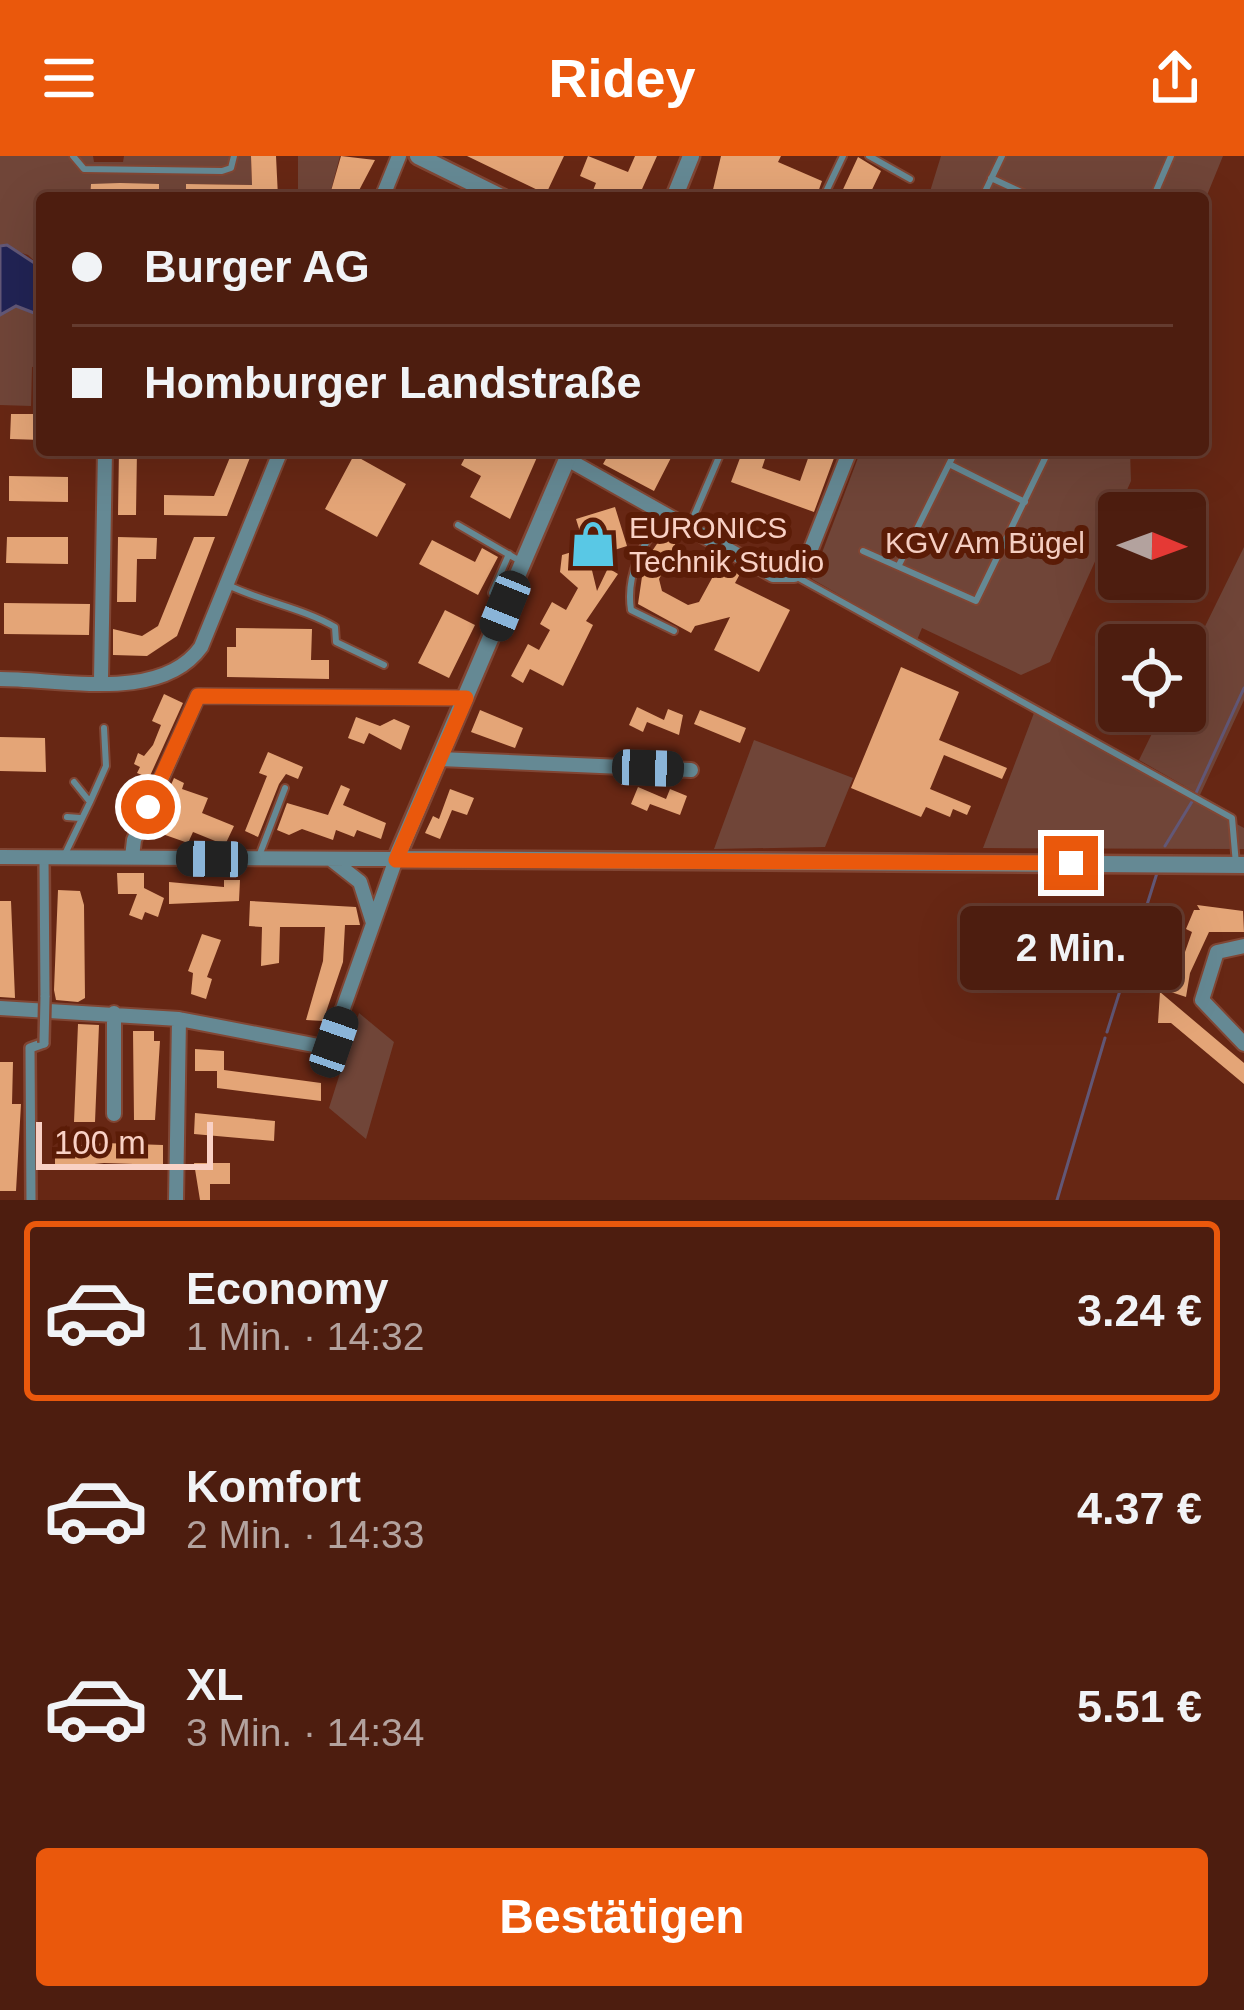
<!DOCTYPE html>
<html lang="de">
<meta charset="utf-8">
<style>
body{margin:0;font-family:Helvetica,sans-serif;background:#572a1d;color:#f1f3f6;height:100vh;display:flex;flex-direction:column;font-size:45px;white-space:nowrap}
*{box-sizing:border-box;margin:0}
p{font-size:39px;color:#b3a29e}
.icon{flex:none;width:66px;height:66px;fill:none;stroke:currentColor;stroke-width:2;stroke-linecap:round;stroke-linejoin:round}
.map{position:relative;height:1044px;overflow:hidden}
.side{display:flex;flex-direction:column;background:#4d1d0f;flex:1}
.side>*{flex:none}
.banner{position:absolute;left:36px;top:36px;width:1173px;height:264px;border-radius:12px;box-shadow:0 12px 48px #0002,0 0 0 3px #643b2f;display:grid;align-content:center;height:264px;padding:0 36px;background:#4d1d0f}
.needle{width:78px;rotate:91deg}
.buttons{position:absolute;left:1098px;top:336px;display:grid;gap:24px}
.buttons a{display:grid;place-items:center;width:108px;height:108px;border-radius:12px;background:#4d1d0f;box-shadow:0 12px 48px #0002,0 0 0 3px #643b2f;font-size:60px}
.scale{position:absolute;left:36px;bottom:30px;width:177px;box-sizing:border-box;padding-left:12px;border:6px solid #f9d1c5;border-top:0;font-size:33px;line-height:42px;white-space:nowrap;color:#f9d1c5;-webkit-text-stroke:9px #5b1c07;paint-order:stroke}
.end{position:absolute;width:54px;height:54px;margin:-27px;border:15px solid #ea580c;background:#fff;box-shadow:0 0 0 6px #fff}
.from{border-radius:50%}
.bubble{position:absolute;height:84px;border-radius:12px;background:#4d1d0f;box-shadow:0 12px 48px #0002,0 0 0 3px #643b2f;font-size:39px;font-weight:800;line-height:84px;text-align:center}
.car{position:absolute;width:36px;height:72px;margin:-36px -18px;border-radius:15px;box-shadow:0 0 9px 3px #0007;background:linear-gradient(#222 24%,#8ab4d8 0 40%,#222 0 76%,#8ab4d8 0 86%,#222 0)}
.banner b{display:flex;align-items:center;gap:42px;height:114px;font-size:45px}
.banner b+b{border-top:3px solid #643b2f}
.banner i{width:30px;height:30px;background:#f1f3f6}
ul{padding:21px 0 0;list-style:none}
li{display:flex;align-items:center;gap:36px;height:180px;margin:0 24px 18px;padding:0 12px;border:6px solid transparent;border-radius:12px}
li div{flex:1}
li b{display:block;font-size:45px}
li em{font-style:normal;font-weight:800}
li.selected{border-color:#ea580c}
li>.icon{width:108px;height:108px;stroke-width:1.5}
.primary-button{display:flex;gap:24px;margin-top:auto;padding:24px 36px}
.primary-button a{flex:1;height:138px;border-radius:12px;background:#ea580c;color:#fff;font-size:48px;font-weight:800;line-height:138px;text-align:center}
header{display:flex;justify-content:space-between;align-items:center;height:156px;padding:0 36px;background:#ea580c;color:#fff;font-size:54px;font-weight:800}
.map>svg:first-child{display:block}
</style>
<header><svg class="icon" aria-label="menu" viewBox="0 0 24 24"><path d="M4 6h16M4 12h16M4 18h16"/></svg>Ridey<svg class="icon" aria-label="share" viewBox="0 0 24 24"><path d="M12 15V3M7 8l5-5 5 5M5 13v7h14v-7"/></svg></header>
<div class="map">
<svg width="1244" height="1044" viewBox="0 0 1244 1044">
<rect width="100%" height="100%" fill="#672714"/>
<path fill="#704538" d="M0,0H93L94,6H123L124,0H251L252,29L187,28L186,34H159L158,28H91L90,42H42V112L28,99L0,90Z
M298,0H340L329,42H298Z
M941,0H1223L1203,49V42H928Z
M16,150L42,160V210L32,211L31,250L0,249V159Z
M861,294H1130L1131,325L1050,506L1021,519L922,472L917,484L812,423Z
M1244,391V544L1200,639L1139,604L1163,555H1185V511Z
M1034,557L1244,672V693L983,692Z
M754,584L853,622L825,691L714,693Z
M359,857L394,886L366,983L329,952Z"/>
<path fill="#212354" stroke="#625776" stroke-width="3" d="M7,89L42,112V160L16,150L0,159V90Z"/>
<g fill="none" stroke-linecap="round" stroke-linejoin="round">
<path stroke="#625776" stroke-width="3" d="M1196,637L1244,532
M1165,690L1193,644
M1107,876L1157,717
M1057,1044L1105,882"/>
</g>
<path fill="#e4a577" d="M251,0H276L278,41L186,42V28L252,29Z
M341,0L375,4L355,42H329Z
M467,0H564L546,38Z
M588,0L628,16L635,0H657L638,42H590L596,27L580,20Z
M721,0H781L778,6L822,25L816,42H736L725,36L711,42Z
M858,1L881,15L868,42H839Z
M120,27L159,28V42H90L91,28Z
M11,258H42V284L10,283Z
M119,294H137L136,359H118Z
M233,294H253L227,360L164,359V339L214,340Z
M469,294H528L538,299L510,363L470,341L481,320L461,309Z
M611,294H627L645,303L649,294H675L654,335L603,308Z
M743,294H768L762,312L800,325L811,294H837L814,356L731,326Z
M354,299L406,328L377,381L325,353Z
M9,320L68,321V346L9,345Z
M615,351L627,390L589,402L597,435L608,412L618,418L586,465L593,469L563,530L530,513L523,527L511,520L528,488L539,494L550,474L540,468L552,446L566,454L578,432L560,416L562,399L585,392L576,363Z
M665,376L677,391L659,423L662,435L688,449L699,446L717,413L741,416L735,427L790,454L759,516L714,494L730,461L695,470L691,477L638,448L644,407Z
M7,381H68V408L6,407Z
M118,381L157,382L156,403H137L136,446H117Z
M194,381H215L177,480L147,500L113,499V473L142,480L158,470Z
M432,384L475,406L482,392L498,401L478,439L419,408Z
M4,447L90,448L89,479L4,478Z
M445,454L475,469L449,522L418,507Z
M236,472L312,473L311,504H329V523L227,521V491H236Z
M901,511L959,536L939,584L1007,612L1002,623L944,599L930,633L971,650L967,659L953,653L950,661L926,651L921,661L851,632Z
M164,538L183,547L149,622L137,617L140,611L134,608L138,597L144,600L153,589L161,569L152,565Z
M637,551L664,564L668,553L683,559L679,579L647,566L643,576L629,569Z
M480,554L523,572L515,592L471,576Z
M700,554L746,572L740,587L694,568Z
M356,561L380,570L394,563L410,570L401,594L369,577L364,588L348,582Z
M0,581L45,582L46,616L0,615Z
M268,596L303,611L298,623L286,618L279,628L258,681L245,675L267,620L259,617Z
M174,622L184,627L182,633L208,642L202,657L234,670L225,689L193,676L188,687L151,674Z
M341,629L350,633L343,649L386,667L381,683L357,674L354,681L336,674L333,684L302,673L289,679L277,674L287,647L328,659Z
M638,631L666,643L670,633L687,640L680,659L650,648L647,655L631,648Z
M450,633L474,642L467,659L452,654L440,683L425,677L433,660L439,663Z
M117,717H144V732L164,742L158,761L145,756L142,764L129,759L137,738H118Z
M224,724H240L239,745L169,748V726L224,731Z
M58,734L80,735L84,749L85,842L78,846L56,844L54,834Z
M0,745H11L15,842L0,841Z
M250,745L356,751L360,769H345L343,806L323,865L306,864L323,805L325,771H280L279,807L261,810L262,771L249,770Z
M1197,749L1243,755L1244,776H1209L1190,817L1186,841L1171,836L1192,776L1186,773L1194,754H1200Z
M202,778L221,784L207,821L212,823L206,843L191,838L193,817L188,815Z
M1160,836L1244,907V928L1171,867H1158Z
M78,868L99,869L95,966H74Z
M133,875H154V885H160L155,964H134Z
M195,893L224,895V914L321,927V945L217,932V915H195Z
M0,906H13L12,948H21L16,1035H0Z
M195,957L275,965L274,985L194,978Z
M104,987L163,989V1009L104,1007L55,1012V992Z
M194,1007H230V1028H210V1044H200Z"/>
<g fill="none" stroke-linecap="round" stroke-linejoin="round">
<defs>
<path id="service" d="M73,0L84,13L222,15L231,12L234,0
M869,0L910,23
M991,22L1034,42
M823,42L843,0
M982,42L1002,0
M1153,42L1171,0
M949,308L1025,346
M668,364C641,382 626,422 631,454L674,475
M458,369L520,405
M690,369L722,294
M863,395L976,445L1049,294
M899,409L956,294
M797,421L1232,662L1236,708
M230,430C267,447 302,452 335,471L336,486L384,509
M499,447L492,437L509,398
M90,646L106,610L104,572
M67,661L80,662
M65,698L90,646L74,626
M259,700L285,632"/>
<path id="pedestrian" d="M44,701L45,841
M31,1044L30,892L44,887"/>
<path id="minor" d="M382,42L399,0
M567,303L773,419H794L807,403L850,294
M0,523C62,523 161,547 201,491L281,294
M101,524L105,294
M440,603L691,614
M0,701L396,703L329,892L179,863L0,852
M132,701L134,684L198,540L466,542
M332,704L360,726L373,767
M1244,790L1217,796L1202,844L1244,888
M114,958V857
M176,1044L179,863"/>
<path id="tertiary" d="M418,0L503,42
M674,42L691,0
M571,294L396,703L1244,709"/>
</defs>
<use href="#service" stroke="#814634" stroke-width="10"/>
<use href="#pedestrian" stroke="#814634" stroke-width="14"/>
<use href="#minor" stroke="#814634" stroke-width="18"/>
<use href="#tertiary" stroke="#814634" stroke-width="21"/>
<use href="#service" stroke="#658994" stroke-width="6"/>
<use href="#pedestrian" stroke="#658994" stroke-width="9"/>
<use href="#minor" stroke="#658994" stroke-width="14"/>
<use href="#tertiary" stroke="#658994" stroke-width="16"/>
<defs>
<path id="pedestrian-bridge" d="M44,887L45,841"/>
</defs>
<use href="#pedestrian-bridge" stroke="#814634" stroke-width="14" stroke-linecap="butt"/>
<use href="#pedestrian-bridge" stroke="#658994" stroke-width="9"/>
</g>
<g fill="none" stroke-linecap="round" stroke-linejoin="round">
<path stroke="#ea580c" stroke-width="15" d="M148,651L198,540L466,542L396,704L1071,707"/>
</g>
<defs>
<symbol id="shop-bare" viewBox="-9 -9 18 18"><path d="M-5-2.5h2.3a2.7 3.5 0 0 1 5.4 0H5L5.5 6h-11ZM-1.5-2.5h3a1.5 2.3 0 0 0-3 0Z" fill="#59c8e5" stroke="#5b1c07" stroke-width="2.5" paint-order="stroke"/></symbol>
</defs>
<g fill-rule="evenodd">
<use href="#shop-bare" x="560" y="355" width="66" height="66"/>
</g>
<g text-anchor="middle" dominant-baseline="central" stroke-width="12" stroke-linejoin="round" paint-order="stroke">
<g font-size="30" fill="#f9d1c5" stroke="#5b1c07" text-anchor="start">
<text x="629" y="371">EURONICS<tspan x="629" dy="34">Technik Studio</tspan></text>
</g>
<g font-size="30" fill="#f5cec2" stroke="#5b1c07">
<text x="985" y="386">KGV Am Bügel</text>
</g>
</g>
</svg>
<div class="buttons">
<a><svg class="needle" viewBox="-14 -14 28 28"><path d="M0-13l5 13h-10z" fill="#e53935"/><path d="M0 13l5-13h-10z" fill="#b3a29e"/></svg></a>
<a><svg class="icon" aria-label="locate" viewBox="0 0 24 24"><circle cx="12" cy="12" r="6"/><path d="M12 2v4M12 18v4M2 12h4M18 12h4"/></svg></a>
</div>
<div class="scale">100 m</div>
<i class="end from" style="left:148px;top:651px"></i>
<i class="end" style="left:1071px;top:707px"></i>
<div class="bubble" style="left:960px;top:750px;width:222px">2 Min.</div>
<i class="car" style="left:505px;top:450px;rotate:202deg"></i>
<i class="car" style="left:648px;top:612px;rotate:92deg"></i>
<i class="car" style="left:212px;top:703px;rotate:271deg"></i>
<i class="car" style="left:334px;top:886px;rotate:19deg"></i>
<div class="banner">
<b><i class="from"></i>Burger AG</b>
<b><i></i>Homburger Landstraße</b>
</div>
</div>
<section class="side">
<ul>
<li class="selected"><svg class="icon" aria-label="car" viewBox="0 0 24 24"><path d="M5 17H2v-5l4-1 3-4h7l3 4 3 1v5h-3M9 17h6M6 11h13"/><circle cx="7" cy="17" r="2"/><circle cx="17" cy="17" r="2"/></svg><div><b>Economy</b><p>1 Min. · 14:32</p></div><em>3.24 €</em></li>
<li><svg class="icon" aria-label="car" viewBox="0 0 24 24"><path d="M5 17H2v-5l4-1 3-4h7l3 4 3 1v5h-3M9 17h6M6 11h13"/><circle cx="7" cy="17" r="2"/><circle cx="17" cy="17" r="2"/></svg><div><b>Komfort</b><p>2 Min. · 14:33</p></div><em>4.37 €</em></li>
<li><svg class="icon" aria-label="car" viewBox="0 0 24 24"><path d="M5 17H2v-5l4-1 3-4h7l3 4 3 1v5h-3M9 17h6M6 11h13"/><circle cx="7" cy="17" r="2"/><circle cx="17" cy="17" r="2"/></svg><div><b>XL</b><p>3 Min. · 14:34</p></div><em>5.51 €</em></li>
</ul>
<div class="primary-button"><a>Bestätigen</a></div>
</section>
